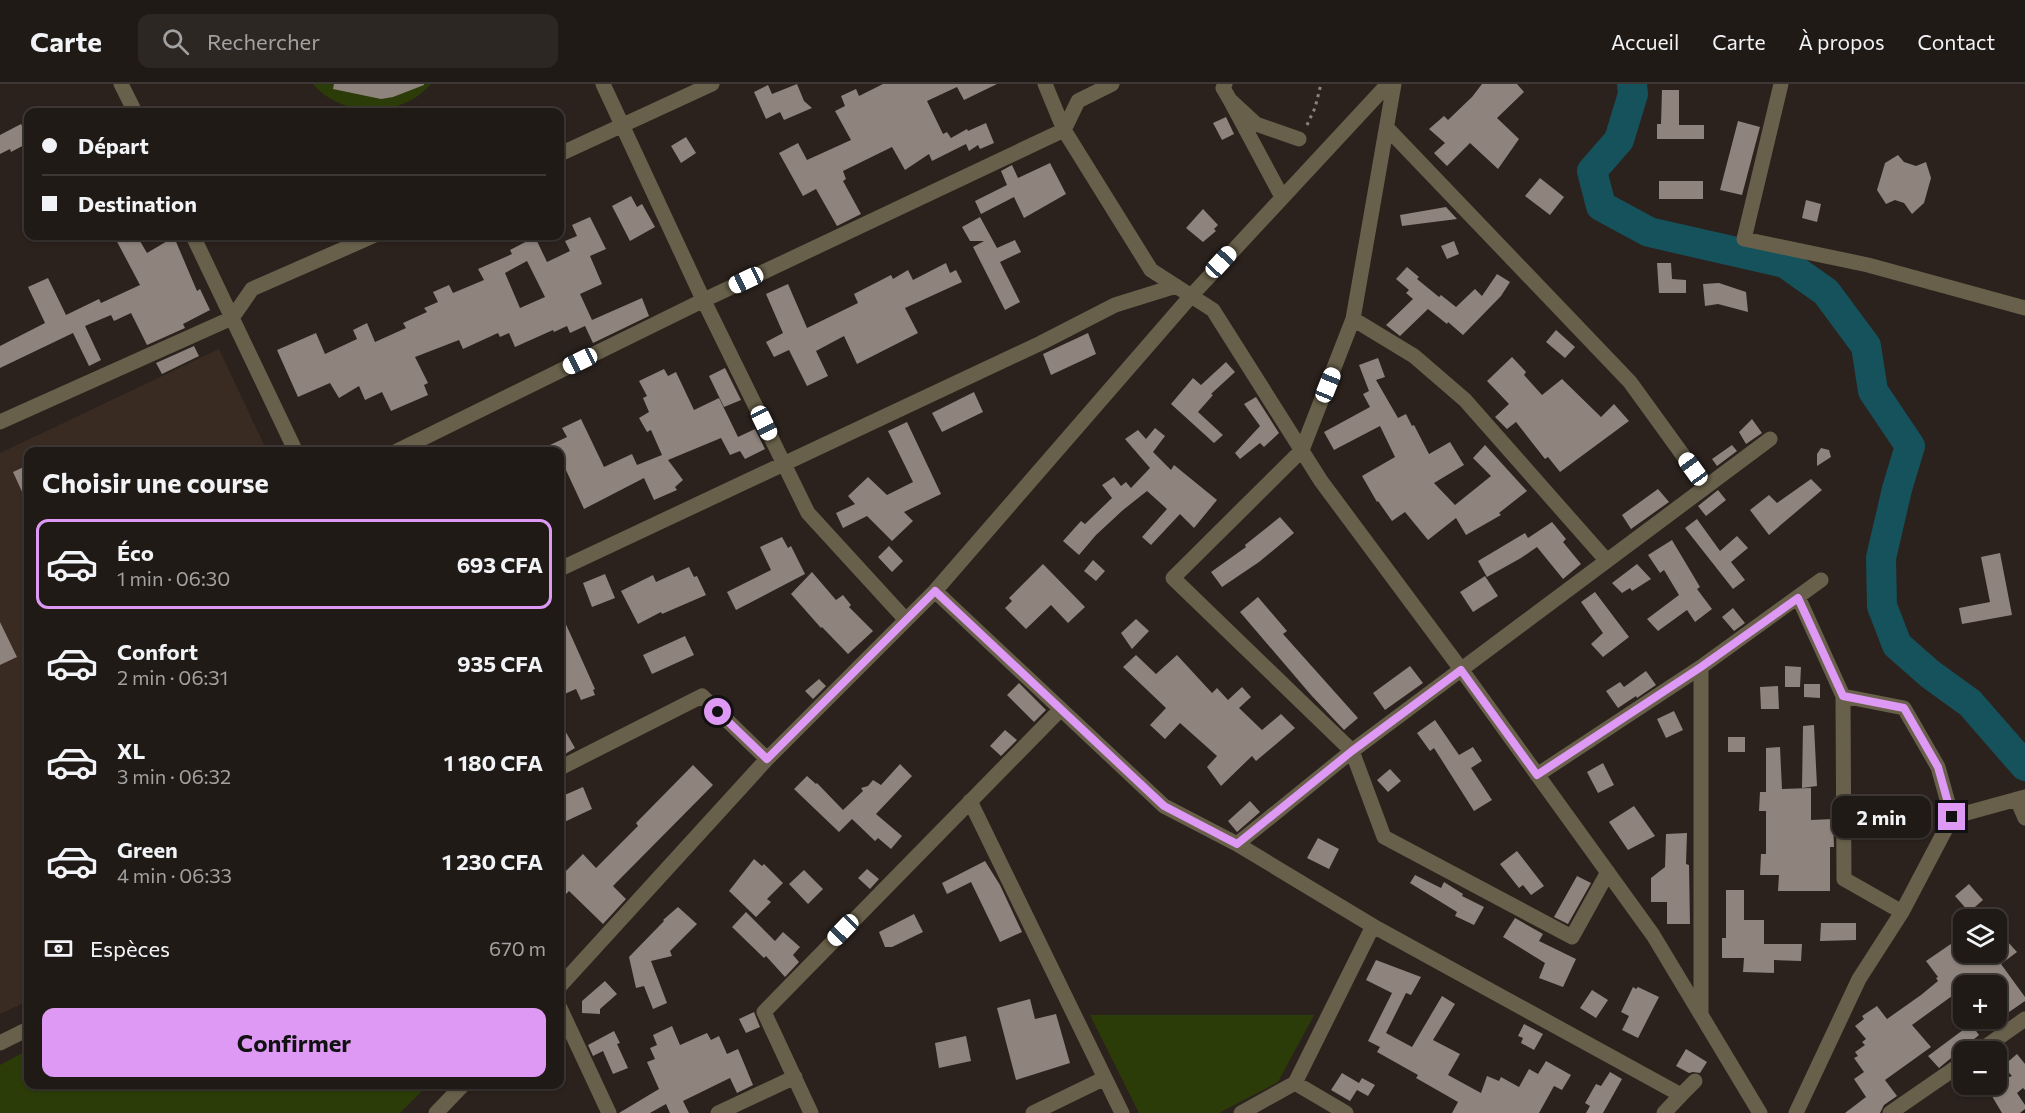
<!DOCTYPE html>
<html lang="fr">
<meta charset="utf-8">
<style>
body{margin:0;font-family:Commissioner,sans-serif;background:#2d2723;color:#f1f3f6;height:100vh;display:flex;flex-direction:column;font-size:22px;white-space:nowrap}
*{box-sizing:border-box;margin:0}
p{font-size:20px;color:#a2a1a1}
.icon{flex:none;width:33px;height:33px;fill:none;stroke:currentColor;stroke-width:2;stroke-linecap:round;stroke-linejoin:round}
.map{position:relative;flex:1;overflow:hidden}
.details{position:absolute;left:24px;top:363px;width:540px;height:642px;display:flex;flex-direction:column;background:#201a16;border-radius:12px;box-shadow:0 2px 4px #0004,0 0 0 2px #3d3835}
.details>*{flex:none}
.guide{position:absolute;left:24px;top:24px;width:540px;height:132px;border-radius:12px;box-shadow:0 2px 4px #0004,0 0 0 2px #3d3835;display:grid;align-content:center;height:132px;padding:0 18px;background:#201a16}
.buttons{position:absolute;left:1953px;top:825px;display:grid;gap:12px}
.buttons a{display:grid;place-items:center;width:54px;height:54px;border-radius:12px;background:#201a16;box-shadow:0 2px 4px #0004,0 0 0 2px #3d3835;font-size:30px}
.end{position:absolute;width:27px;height:27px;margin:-14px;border:8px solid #dd99f3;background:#111;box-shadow:0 0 0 3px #111}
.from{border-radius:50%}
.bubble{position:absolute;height:42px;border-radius:12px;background:#201a16;box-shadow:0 2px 4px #0004,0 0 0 2px #3d3835;font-size:20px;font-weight:700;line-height:42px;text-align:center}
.car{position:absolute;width:18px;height:36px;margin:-18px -9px;border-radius:8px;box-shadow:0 0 4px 2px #0007;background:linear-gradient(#fff 24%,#345 0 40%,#fff 0 76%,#345 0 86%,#fff 0)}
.guide b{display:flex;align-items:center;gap:21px;height:57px;font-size:22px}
.guide b+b{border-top:2px solid #3d3835}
.guide i{width:15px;height:15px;background:#f1f3f6}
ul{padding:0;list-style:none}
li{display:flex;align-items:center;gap:18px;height:90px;margin:0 12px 9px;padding:0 6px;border:3px solid transparent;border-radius:12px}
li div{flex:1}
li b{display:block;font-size:22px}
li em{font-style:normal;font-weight:700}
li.on{border-color:#dd99f3}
li>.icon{width:54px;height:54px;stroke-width:1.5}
h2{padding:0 18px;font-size:27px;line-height:72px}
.pay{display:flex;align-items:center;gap:15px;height:66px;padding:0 18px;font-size:22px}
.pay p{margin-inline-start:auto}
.primary-button{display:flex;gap:12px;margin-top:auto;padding:12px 18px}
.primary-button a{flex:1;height:69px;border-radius:12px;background:#dd99f3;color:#111;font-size:24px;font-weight:700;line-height:69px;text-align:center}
header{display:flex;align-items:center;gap:36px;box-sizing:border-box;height:84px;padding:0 30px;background:#201a16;border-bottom:2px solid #3d3835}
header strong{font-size:28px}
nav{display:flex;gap:33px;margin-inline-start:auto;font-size:21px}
.search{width:420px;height:54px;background:#2d2723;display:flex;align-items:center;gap:15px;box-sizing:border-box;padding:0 21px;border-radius:12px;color:#a2a1a1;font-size:22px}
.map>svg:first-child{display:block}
</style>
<header>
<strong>Carte</strong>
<div class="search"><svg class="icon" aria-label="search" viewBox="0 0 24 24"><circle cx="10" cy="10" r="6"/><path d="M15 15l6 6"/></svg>Rechercher</div>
<nav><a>Accueil</a><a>Carte</a><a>À propos</a><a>Contact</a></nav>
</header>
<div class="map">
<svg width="2025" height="1029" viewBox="0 0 2025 1029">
<rect width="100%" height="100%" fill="#2b221d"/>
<path fill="#392a22" d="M219,265L267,367L28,368V917L0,930V369Z"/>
<path fill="#2c3c09" d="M313,0H431C426,5 420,11 413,15C382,33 337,28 313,0Z
M1090,931H1314L1278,998L1219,1029H1139Z
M28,966V1000L428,1001L400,1029H0V981Z"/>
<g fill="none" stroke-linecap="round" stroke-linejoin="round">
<path stroke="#15525c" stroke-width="30" d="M1632,0L1633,10L1619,56L1592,87L1601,122L1649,148L1785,179L1826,208L1866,262L1873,307L1910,362L1897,405L1881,474L1882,522L1897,561L1930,590L1970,619L2025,682"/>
</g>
<path fill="#8e837d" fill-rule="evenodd" d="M334,0H424V1L393,13L381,15L333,5Z
M797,0L804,17L812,24L784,36L780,28L766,35L754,8L768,1L772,10Z
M883,0H997L964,16L957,3L927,17L943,50L947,48L951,54L967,45L968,47L986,39L994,59L980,65L978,61L969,67L966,60L932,77L929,70L905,86L892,63L843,87L846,95L843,97L861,130L837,142L816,105L803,112L779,69L798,59L807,76L851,56L835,27L845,22L841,12L856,5L859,12Z
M1482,0H1517L1524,8L1497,34L1519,55L1498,85L1470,59L1447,82L1434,69L1445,59L1429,45L1444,32L1448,36L1472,13Z
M1662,6H1679V41H1704V55H1657V40H1661Z
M1226,33L1234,50L1222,56L1213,39Z
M1738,37L1760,43L1742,111L1720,106Z
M21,40L28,53V59L11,68L10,65L0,70V51Z
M686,53L696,69L681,79L671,62Z
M1898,71L1904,78L1916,82L1926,78L1931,94L1924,119L1912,130L1904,119L1895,116L1886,120L1877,106L1885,79Z
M1050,79L1066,110L1024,134L1014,113L981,130L975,117L1007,101L1001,87L1012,81L1018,94Z
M1540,94L1564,113L1550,131L1525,112Z
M1659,97H1703V115H1659Z
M631,112L637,123L642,120L655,143L630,157L612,122Z
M1806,116L1821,120L1817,138L1802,134Z
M1446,123L1457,135L1402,142L1400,131Z
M1203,125L1218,141L1214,145L1216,147L1203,158L1186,144Z
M590,133L606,165L590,172L602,200L580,210L592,236L642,214L649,232L593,259L585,242L570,249L567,242L554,248L553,246L515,263L509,249L500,253L498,249L463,265L459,256L415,273L428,299L424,301L428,311L391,327L382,308L365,316L359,302L339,314L330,299L298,313L277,266L316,249L325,270L357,255L353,246L367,239L375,258L406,244L403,239L427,228L424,224L438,218L433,208L449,201L453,209L484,196L478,185L512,170L510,166L535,153L547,178L570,167L565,157L577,152L572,141ZM527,177L545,213L520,224L505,189Z
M980,133L997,164L1015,156L1021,168L1000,178L1020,218L1005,226L973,163L984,157H970L962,143Z
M114,152H137L147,169L174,153L197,207L200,205L210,226L183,240L185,244L147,261L131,229L114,237L111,231L85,242L101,276L89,282L73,249L0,284V262L45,239L28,203L48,194L66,231L99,215L101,219L140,201Z
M1454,157L1459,170L1447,175L1441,162Z
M946,179L950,189L956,186L962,198L905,224L918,249L857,280L844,252L816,267L828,292L807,302L789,266L774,273L766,258L783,249L766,210L788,200L807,244L858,219L854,210L891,191L893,195L908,186L913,196Z
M1657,179H1671L1672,195L1686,196V209H1659Z
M1407,183L1419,193L1417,195L1439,213L1441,211L1456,223L1475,205L1482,212L1497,190L1510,198L1501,212L1463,251L1448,238L1447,240L1428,225L1400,252L1386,241L1413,215L1406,209L1409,206L1396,195Z
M1719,199L1746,208L1748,228L1718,220L1705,222L1703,200Z
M1556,246L1575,263L1565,274L1546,258Z
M1088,249L1096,270L1051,291L1043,270Z
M194,262L199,272L162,290L156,279Z
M1512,273L1526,288L1524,291L1542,311L1562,295L1601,333L1614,320L1629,337L1560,388L1548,373L1545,375L1516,338L1507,345L1495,333L1509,320L1487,297Z
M1378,274L1385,293L1376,296L1398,334L1406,330L1412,342L1414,341L1429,370L1450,358L1464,381L1434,399L1455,421L1491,392L1473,374L1485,361L1527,407L1499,429L1501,431L1466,451L1456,434L1428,456L1405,428L1392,437L1378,417L1377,418L1362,392L1395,373L1380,342L1334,366L1324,348L1370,323L1363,310L1369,307L1359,281Z
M1226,278L1235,288L1211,310L1213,311L1198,328L1223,351L1214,359L1171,320L1193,294L1201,301Z
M725,284L741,316L724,323L709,292Z
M664,285L668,292L676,288L694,326L719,314L738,353L755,345L765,365L745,375L740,367L730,371L721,354L668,376L683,396L675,403L677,406L654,416L644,394L584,425L565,384L560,387V368H535L567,353L562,344L581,335L604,383L632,370L637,381L662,371L651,346L647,348L639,334L649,328L643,314L647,312L639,297Z
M974,308L983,328L942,348L932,329Z
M1256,313L1279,349L1264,363L1260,359L1240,375L1235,369L1260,342L1244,320Z
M1752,335L1762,349L1746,360L1739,348Z
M907,338L941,410L904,428L913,437L892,457L867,432L843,444L836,429L855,420L848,412L868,393L887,411L913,398L888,347Z
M1155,344L1165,352L1153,368L1171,386L1174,381L1217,416L1194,444L1180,430L1151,461L1142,453L1167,425L1147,407L1123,426L1096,451L1079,471L1063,457L1081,437L1085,440L1112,414L1102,401L1114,393L1121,402L1126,398L1131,404L1150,384L1125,355L1138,346L1146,355Z
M1732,361L1737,367L1717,382L1712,375Z
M1821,364L1829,366L1831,373L1817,382V370Z
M28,381V421L13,388Z
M1811,395L1822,406L1769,451L1750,426L1769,411L1777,419Z
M1658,405L1669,418L1631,445L1622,431Z
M1718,406L1726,416L1706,432L1698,422Z
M1280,433L1294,449L1259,478L1222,503L1211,488L1246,463L1245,461Z
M1697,435L1720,467L1737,452L1748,464L1731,478L1745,496L1733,505L1685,444Z
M1552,438L1566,455L1563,458L1581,480L1563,495L1537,463L1521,474L1487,493L1478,477L1525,449L1528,454Z
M782,453L788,464L791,462L805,490L736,526L727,508L771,486L760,463Z
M1672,456L1700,503L1697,505L1712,525L1695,538L1687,526L1658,547L1647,535L1679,511L1664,486L1660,489L1648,471Z
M889,462L903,477L892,488L878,473Z
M2000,469L2012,531L1962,540L1959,524L1990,518L1981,473Z
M1093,476L1105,487L1096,497L1084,487Z
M1043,480L1085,523L1068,539L1051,521L1026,545L1005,524L1012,517L1009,514Z
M1637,480L1651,495L1632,507L1630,504L1622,509L1612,499Z
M689,483L694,493L697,492L706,511L662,530L661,528L638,540L621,507L653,491L656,498Z
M812,488L836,516L843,511L851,521L849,523L873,547L848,570L822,543L821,544L791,510Z
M605,490L615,514L592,523L583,499Z
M1485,492L1498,512L1473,528L1460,508Z
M1595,508L1629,553L1603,573L1591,560L1603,549L1581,518Z
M1258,513L1287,547L1283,550L1358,634L1344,646L1311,611L1240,528Z
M1733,524L1745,539L1734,547L1722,533Z
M560,527L595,605L593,606L595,611L581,616L576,605L560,612Z
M1136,535L1149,547L1132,565L1121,549Z
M0,538L17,573L0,581Z
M685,552L694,571L652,590L643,571Z
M1136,571L1156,590L1177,571L1212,609L1217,604L1228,616L1242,603L1251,613L1239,624L1262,646L1281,630L1295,644L1256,677L1252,672L1221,702L1207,683L1217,672L1180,639L1165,655L1150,641L1166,624L1123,583Z
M1410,582L1423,599L1385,626L1373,609Z
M1785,582L1801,583L1800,603H1785Z
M1646,587L1656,601L1637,614L1636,612L1618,624L1606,607L1620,598L1624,603Z
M819,595L826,602L813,615L805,607Z
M1019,599L1046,626L1034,638L1007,611Z
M1804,600H1820V614L1804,613Z
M1778,602L1779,625H1761L1760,603Z
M1674,627L1683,646L1666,654L1657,635Z
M1435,636L1459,671L1473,663L1482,677L1471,684L1492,716L1474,727L1434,664L1430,667L1417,649Z
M560,638L575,664L560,673Z
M1814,641L1817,702L1802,704L1803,642Z
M1005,646L1017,656L1001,672L990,662Z
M1728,653H1745V668H1728Z
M1780,663L1782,705L1811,704V736L1833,735L1834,763H1830V807H1778L1779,791H1760L1761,770H1766V727H1759L1760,708H1766V664Z
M1603,679L1614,701L1598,709L1587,688Z
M900,680L912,692L876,730L902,752L891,765L878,754L875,757L852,735L839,748L794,705L807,692L816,700L817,699L843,726L863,707L861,704L868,702L873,696L881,701Z
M693,681L713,701L613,802L626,815L603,840L569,807L560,816V793L583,770L596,784L638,742L636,739Z
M1390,685L1401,697L1388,708L1377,696Z
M583,703L592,725L560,740V713Z
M1250,717L1260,728L1237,748L1228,737Z
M1634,722L1655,752L1628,766L1609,738Z
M1687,749L1686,780L1689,781L1690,840H1667V818H1651V794L1665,783L1666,750Z
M1318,754L1339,765L1329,785L1307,774Z
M1517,767L1544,802L1531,811L1523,801L1519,804L1500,780Z
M754,775L762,782L764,780L783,799L767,815L771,818L756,833L729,807Z
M985,777L1000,801L1022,848L1000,858L971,798L947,810L942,799Z
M867,785L879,795L870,805L858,794Z
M804,786L823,805L808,820L789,800Z
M1415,791L1441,804L1444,798L1463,810L1462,812L1484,823L1474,841L1455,832L1457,828L1410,799Z
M1577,792L1591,799L1568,840L1554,833Z
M1969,800L1983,816L1969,828L1955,812Z
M1726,806H1744V836H1764V860H1802L1801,877L1774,876V889L1743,888L1744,874H1722V854H1726Z
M678,823L697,840L670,867L672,872L651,877L667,919L653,925L644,902L636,904L629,873L664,837L663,836Z
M746,828L775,857L783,848L800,863L793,871L799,878L785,893L766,872L764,874L732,843Z
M914,830L923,848L892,863H885L879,848Z
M1515,834L1543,850L1539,857L1576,875L1563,903L1539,894L1545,879L1503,853Z
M1821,839H1856V856L1820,857Z
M1996,845L2017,868L2001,880L2025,913V917L1996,937V902H1964V927L1952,912L1912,941L1931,963L1885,996L1897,1012L1884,1021L1880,1029H1845L1866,1013L1854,995L1864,988L1854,974L1858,972L1855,968L1865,961L1862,958L1866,955L1855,942L1864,935L1862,932L1877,922L1887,935L1921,911L1938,897L1936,894L1938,893L1926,877L1964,851V868H1996Z
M1376,876L1421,893L1411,911L1406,909L1386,949L1412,963L1442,912L1455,920L1433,956L1460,970L1448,991L1481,1009L1487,992L1499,997L1501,993L1519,1003L1529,985L1538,990L1546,977L1571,991L1562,1006L1554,1002L1539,1029H1452L1458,1018L1416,994L1418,991L1377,968L1380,963L1368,957L1392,909L1366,896Z
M605,897L617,910L600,925V930L582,929V917Z
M1633,903L1636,905L1638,903L1659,913L1638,954L1622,946L1629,932L1621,928Z
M1592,906L1608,916L1596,934L1580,924Z
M1030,915L1035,935L1056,930L1070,979L1016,996L997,924Z
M754,928L760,943L746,949L739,935Z
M1524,940L1543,950L1534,966L1521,959L1523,954L1518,952Z
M1971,940L1979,951L1939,984L1928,972Z
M672,942L680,961L707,949L711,956L719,952L727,970L738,965L753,1001L737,1009L730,994L683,1017L689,1029H670L666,1020L650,1029H619L659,1005L647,978L655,975L650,964L657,961L653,951Z
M614,947L620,959L617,960L628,984L613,990L603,967L593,972L588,961Z
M966,952L971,977L939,984L935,959Z
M1686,965L1707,978L1700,989L1693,988L1689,989L1676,982Z
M2017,970L2025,980V1006L2023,1004L2017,1009L2025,1021V1025L2020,1029H2002L1986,1002L1996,1000V998L2012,992L2003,982Z
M1610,988L1622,995L1603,1029H1586L1590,1022L1585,1019L1596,1000L1601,1002Z
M1342,989L1359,999L1362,994L1375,1001L1368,1012L1357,1006L1350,1017L1331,1006Z"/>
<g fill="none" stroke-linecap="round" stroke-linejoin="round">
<path stroke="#89827d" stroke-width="3" stroke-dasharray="3 4.5" stroke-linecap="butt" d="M1307,41L1315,24L1321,0"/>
<path stroke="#68604a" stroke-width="15" d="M121,0L135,28
M603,0L701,211L808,429L906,536
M1045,0L1064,46L1151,186L1213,226L1321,397L1466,592L1653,851L1760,1029
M1225,0L1223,4L1230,16
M1394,0L1353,235L1302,366L1173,494L1352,667L1384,753L1572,853L1608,788
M1781,0L1744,155L1868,181L2025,224
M1387,44L1630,298L1706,403
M560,70L712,0
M1282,113L1230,16L1256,40L1299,55
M193,152L296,368
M1353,235L1414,272L1465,316L1607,477
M0,338L232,234L252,205L373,152
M395,368L704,216L1064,46L1078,17L1112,0
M560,485L1041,259L1115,221L1176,202
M935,507L1164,722L1237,760L1373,842L1681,1011L1664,1029
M1799,515L1843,612L1844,795L1902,828
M1843,612L1904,624L1938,683L1952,733
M560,684L702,612L767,675
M1537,691L1701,583
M2017,715L2025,734
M970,717L1122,1029
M1237,760L1352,667L1770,355
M560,902L767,675L935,507L1191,212L1388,0
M560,924L609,1029
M1701,931V583L1821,496
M0,959L28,945
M1978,968L2025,935
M1295,999L1346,1029
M1681,1011L1695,997
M436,1029L464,1000
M718,1029L795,993
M811,1029L764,928L1061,625
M1033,1029L1105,994
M1241,1029L1295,999L1373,842
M1796,1029L1859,895L1902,828L1952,733L2025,713
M1890,1029L1964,978"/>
</g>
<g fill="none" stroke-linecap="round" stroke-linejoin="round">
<path stroke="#dd99f3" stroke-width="8" d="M718,628L767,675L935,507L1164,722L1237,760L1352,667L1461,586L1537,691L1701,583L1798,514L1843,612L1904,624L1938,683L1952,733"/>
</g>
</svg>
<div class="buttons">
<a><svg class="icon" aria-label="layers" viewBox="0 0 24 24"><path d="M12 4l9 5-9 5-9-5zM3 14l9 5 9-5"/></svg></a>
<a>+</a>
<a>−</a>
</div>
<i class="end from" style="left:718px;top:628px"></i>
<i class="end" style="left:1952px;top:733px"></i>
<div class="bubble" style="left:1832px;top:712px;width:99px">2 min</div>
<i class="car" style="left:1221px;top:178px;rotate:43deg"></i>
<i class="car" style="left:746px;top:196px;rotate:245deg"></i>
<i class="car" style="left:580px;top:277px;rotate:244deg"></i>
<i class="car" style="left:1328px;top:301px;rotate:22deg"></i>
<i class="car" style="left:764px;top:339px;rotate:154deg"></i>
<i class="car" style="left:1693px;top:385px;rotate:324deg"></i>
<i class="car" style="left:843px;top:846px;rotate:224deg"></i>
<div class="guide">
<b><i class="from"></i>Départ</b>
<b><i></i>Destination</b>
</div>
<section class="details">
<h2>Choisir une course</h2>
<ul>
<li class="on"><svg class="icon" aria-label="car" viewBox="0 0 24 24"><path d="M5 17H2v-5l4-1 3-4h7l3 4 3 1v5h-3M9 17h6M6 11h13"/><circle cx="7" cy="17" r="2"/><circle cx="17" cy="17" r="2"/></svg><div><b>Éco</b><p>1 min · 06:30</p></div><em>693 CFA</em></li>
<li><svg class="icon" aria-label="car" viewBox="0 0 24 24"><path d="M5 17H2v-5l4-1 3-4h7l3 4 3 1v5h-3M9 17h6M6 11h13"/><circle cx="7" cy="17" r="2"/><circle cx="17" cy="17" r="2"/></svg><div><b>Confort</b><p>2 min · 06:31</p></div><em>935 CFA</em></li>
<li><svg class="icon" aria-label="car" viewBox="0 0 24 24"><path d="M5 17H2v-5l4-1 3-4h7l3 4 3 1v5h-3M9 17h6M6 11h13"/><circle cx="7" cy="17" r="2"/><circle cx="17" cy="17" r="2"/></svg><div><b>XL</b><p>3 min · 06:32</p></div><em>1 180 CFA</em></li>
<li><svg class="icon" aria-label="car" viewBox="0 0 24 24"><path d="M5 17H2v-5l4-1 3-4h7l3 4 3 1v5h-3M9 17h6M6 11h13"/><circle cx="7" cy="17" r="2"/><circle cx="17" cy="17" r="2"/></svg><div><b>Green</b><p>4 min · 06:33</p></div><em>1 230 CFA</em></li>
</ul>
<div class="pay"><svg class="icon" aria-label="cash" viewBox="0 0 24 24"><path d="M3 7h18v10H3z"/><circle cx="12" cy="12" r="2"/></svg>Espèces<p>670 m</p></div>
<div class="primary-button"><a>Confirmer</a></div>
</section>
</div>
